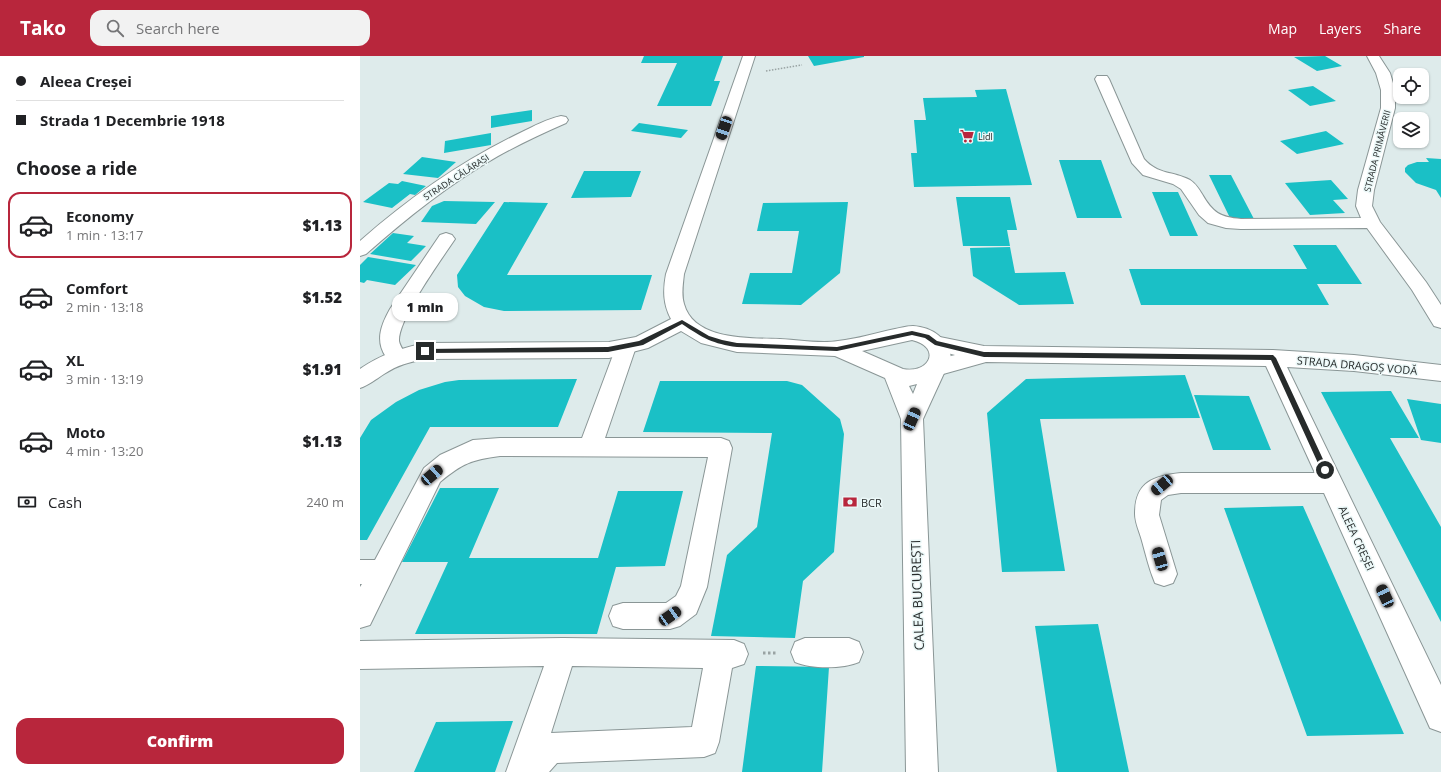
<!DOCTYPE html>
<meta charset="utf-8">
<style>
body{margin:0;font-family:"Open Sans",sans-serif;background:#f2f2f2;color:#202124;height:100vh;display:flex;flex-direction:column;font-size:15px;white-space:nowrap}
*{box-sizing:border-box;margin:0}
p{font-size:13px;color:#757577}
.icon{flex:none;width:22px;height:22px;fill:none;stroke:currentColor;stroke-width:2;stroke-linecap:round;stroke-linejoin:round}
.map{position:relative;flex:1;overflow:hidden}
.details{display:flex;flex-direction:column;background:#fff;width:360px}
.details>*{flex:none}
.hud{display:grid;align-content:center;height:88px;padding:0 16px;background:#fff}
.tools{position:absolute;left:1033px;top:12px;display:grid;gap:8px}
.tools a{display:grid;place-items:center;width:36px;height:36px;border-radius:8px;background:#fff;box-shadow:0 1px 3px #0004;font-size:20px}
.end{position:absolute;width:18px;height:18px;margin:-9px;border:5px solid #272b2b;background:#fff;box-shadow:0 0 0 2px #fff}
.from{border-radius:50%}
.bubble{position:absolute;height:28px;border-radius:12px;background:#fff;box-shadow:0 1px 3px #0004;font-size:13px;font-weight:800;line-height:28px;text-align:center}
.car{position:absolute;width:12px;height:24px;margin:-12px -6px;border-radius:5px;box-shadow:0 0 3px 1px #0007;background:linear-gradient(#222 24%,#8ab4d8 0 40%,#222 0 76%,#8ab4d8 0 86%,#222 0)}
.hud b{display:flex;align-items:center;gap:14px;height:38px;font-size:15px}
.hud b+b{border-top:1px solid #e0e0e0}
.hud i{width:10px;height:10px;background:#202124}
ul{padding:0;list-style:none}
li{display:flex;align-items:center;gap:12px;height:66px;margin:0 8px 6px;padding:0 8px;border:2px solid transparent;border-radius:12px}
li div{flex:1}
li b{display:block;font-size:15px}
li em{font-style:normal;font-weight:800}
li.active{border-color:#b8263c}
li>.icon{width:36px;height:36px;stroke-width:1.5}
h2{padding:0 16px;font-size:18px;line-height:48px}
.pay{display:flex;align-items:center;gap:10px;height:44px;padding:0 16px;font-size:15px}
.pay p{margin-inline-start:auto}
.cta{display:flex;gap:8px;margin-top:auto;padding:8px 16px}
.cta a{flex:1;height:46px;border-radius:12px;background:#b8263c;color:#fff;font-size:16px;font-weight:800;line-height:46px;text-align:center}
header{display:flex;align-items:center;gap:24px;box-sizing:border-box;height:56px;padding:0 20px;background:#b8263c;color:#fff}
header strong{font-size:19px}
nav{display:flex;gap:22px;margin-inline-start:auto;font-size:14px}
.search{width:280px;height:36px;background:#f2f2f2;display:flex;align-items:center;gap:10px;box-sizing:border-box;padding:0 14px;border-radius:12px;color:#757577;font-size:15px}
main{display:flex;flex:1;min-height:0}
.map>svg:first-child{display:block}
</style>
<header>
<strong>Tako</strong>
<div class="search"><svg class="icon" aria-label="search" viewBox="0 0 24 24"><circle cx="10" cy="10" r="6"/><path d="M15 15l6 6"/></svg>Search here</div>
<nav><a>Map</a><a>Layers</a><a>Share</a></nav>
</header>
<main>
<section class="details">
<div class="hud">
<b><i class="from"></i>Aleea Creșei</b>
<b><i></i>Strada 1 Decembrie 1918</b>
</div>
<h2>Choose a ride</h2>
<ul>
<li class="active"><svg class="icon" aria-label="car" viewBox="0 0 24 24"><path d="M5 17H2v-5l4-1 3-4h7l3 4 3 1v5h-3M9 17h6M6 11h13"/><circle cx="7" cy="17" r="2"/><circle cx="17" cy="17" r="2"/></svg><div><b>Economy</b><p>1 min · 13:17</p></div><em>$1.13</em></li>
<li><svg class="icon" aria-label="car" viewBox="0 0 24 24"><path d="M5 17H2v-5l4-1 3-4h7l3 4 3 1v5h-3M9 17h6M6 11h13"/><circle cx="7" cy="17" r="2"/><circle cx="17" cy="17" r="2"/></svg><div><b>Comfort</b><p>2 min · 13:18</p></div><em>$1.52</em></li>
<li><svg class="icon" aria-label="car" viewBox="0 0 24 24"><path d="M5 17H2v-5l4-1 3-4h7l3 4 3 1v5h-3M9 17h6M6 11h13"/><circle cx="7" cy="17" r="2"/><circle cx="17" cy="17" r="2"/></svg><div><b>XL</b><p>3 min · 13:19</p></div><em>$1.91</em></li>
<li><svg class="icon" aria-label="car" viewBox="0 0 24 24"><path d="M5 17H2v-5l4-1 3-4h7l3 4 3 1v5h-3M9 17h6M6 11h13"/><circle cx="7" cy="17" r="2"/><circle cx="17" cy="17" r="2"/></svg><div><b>Moto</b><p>4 min · 13:20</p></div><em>$1.13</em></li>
</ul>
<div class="pay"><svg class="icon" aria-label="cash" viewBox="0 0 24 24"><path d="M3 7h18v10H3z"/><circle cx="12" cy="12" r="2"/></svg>Cash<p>240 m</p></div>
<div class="cta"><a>Confirm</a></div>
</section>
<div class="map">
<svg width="1081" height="716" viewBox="0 0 1081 716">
<rect width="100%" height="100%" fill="#deebeb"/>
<path fill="#1ac0c6" d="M284,0H363L354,25H360L351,50H297L317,7H281Z
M448,0H504V1L454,10Z
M965,0L982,10L957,15L934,1Z
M953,30L976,45L950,50L928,34Z
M646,33L672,129L554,131L551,97H557L554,64H566L563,42L617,41L615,34Z
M172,54V65L131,72V60Z
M279,67L328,74L321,82L271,75Z
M966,75L984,88L937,98L920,85Z
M131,77V89L84,97L85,85Z
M62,101L96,106L78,122L43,118Z
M1066,102L1081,103V142L1076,134L1056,127L1045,116V112L1048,109L1057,106H1069Z
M699,104H741L762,162H717Z
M224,115H281L271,141L211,142Z
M849,119H871L894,163L870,162Z
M971,124L988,143L973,144L985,157L950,159L925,127Z
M42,125L66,130L55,139L50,138L32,152L3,146L29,127L38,128Z
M792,136H818L838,180H810Z
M596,141H650L657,174H647L650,190H603Z
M84,145L135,146L116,168L61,166L72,150Z
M144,146L188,147L147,219H292L281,254L144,255L124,251L105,240L98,231L97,219Z
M488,146L480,217L441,249L382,248L390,217H432L439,175H397L403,147Z
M33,177L54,180L47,187L66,190L51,205L10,198Z
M933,189H976L1002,228H957L969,249H781L769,213H947Z
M650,191L655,217L705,216L714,248L659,249L613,220L610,192Z
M8,201L56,209L35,229L7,224L4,227L0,226V209Z
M825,319L840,362L680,363L705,515L642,516L627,357L666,323Z
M217,323L198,371H70L7,484H0V382L11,364L36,346L59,334L85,326L99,324Z
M300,325H427L442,329L480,363L484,378L474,496L443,525L435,582L351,580L367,499L397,471L412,377L283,376Z
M1031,335L1059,382H1030L1081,471V566L961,336Z
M834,339L889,340L911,394H853Z
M1047,343L1081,348V387L1061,384Z
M80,432H139L109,502H238L258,435H323L305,510L256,511L237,578H55L88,506H42Z
M943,450L1044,678L947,680L864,452Z
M738,568L769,716H697L675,570Z
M396,610L469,611L462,716H382Z
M153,665L135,716H54L76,666Z"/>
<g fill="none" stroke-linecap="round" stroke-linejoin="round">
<defs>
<path id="minor" d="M1007,0H1019L1030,17L1035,34V52L1014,134L1012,150L1020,166L1066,226L1081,249V272L1074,270L1052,234L1007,172L881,173L866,172L848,167L839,159L821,133L813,128L783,119L772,107L735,23L737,20H747L749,23L784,103C798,119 813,115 830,124C836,128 839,133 842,138C853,157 860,161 881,163L1001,162L996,150L998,134L1021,52V34L1016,17Z
M201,60L206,61L208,64L206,67C183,77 160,88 138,100C90,127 47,162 6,198L0,200V185C49,142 103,104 162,76C174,70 187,63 201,60Z
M86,177L92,179L95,183C81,204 38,263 39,285C40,291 45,296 48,301L45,306C36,309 32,308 26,301C15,285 21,269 30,253L80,179Z
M575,280L624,290L913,294L994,299L1081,309V325L994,315L927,311L1081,629V676L1070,672L964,437H821L808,439L801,444L799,459L817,518L813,527L804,530L795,527C789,513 786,499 782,485C780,477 775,467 775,458C775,426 793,420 821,417H955L906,310L626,306L576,320L569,318L566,312L569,306L595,299L568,292L565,287L568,282Z
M266,284L273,286L276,291L245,382H361L369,385L372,392L347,531L336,558L320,570L310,573H263L253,570L249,560L253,550L263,547H306L316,540L321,530L348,401L140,400C111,404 103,407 80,426L10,569L0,572V531L2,528H0V504H15L64,412L80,399L113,384L140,382H222L256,291L259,286Z
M203,582L374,584L384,588L388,598L384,608L372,612L359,686L355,697L344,701L197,707L189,716H146L184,610L0,613V585ZM212,610L343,612L332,671L191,677Z
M445,582H489L499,586L503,596L499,606C483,613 451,613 435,606L431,596L435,586Z"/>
<path id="major" d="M383,0H395L324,218C323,228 321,238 324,248C334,285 391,282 420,283C438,284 461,288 478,285C497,283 516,277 535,273C540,272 547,270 553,270C572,271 589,283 591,302L563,363L578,716H546L541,363L525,322L475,300L377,296L341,287L321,275L288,292L249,302L65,303C50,306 37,309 24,318C16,323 9,329 0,332V313C22,298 39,293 65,287L249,286L276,281L311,263C303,248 303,234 306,218ZM552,284C582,291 570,318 543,313L502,295ZM557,328L553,338L549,330Z"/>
</defs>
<use href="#minor" stroke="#8a9696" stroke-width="2"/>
<use href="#major" stroke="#8a9696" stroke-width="2"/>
<path stroke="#99a3a3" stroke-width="1.5" stroke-dasharray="1.5 1.5" stroke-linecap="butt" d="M406,15L442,9"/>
<path stroke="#99a3a3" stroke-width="3" stroke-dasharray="2.5 2.5" stroke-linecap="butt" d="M403,597H418"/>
<use href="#minor" fill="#fff" fill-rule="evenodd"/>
<use href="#major" fill="#fff" fill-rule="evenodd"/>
</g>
<path fill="#272b2b" d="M322,264L349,280L362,284L377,287L477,291L552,275L569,279L577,285L624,296L913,299L916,302L968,414L967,416H962L911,304L624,301L575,289L565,282L552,279L477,295L377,291C353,288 343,282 322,268L283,289L248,296L65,297L62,295L65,293L248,291L279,285Z"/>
<defs>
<symbol id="supermarket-bare" viewBox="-9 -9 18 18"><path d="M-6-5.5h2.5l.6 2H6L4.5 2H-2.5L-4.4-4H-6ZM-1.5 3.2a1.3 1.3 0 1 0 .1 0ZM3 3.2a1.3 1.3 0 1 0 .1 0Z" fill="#b8263c" stroke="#ebf8f8" stroke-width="2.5" paint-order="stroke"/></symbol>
<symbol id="bank-bare" viewBox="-9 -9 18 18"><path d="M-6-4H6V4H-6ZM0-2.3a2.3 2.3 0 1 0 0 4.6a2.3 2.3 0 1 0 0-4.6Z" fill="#b8263c" stroke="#ebf8f8" stroke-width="2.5" paint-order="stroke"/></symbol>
</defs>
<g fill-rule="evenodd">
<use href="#supermarket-bare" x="597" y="70" width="20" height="20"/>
<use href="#bank-bare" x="480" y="436" width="20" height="20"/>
</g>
<g text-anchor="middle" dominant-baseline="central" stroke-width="3" stroke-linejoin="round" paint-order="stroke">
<g font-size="9" fill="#272b2b" stroke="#ebf8f8" text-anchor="start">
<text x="618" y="80">Lidl</text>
</g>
<g font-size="9" fill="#272b2b" stroke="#ebf8f8">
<text transform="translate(1017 95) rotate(-76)">STRADA PRIMĂVERII</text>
<text transform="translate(96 121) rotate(-33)">STRADA CĂLĂRAȘI</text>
</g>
<g font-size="11" fill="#272b2b" stroke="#ebf8f8">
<text transform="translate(997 309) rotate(5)">STRADA DRAGOȘ VODĂ</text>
<text transform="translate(997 482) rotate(65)">ALEEA CREȘEI</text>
</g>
<g font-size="11" fill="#272b2b" stroke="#ebf8f8" text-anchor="start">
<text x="501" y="446">BCR</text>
</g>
<g font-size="13" fill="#272b2b" stroke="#ebf8f8">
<text transform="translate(557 539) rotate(-92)">CALEA BUCUREȘTI</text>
</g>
</g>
</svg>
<div class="tools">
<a><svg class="icon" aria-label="locate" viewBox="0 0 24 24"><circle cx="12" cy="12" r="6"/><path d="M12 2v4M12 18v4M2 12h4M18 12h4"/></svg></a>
<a><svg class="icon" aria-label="layers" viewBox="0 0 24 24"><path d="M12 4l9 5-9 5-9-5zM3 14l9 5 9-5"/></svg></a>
</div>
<i class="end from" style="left:965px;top:414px"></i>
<i class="end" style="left:65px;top:295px"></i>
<div class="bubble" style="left:32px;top:237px;width:66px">1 min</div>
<i class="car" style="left:364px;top:72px;rotate:199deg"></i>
<i class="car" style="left:552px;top:363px;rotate:24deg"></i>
<i class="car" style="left:72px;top:419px;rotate:49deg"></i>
<i class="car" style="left:802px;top:429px;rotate:230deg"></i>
<i class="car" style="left:800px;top:503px;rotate:344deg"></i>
<i class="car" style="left:1025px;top:540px;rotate:335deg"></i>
<i class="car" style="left:310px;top:560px;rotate:56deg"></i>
</div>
</main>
